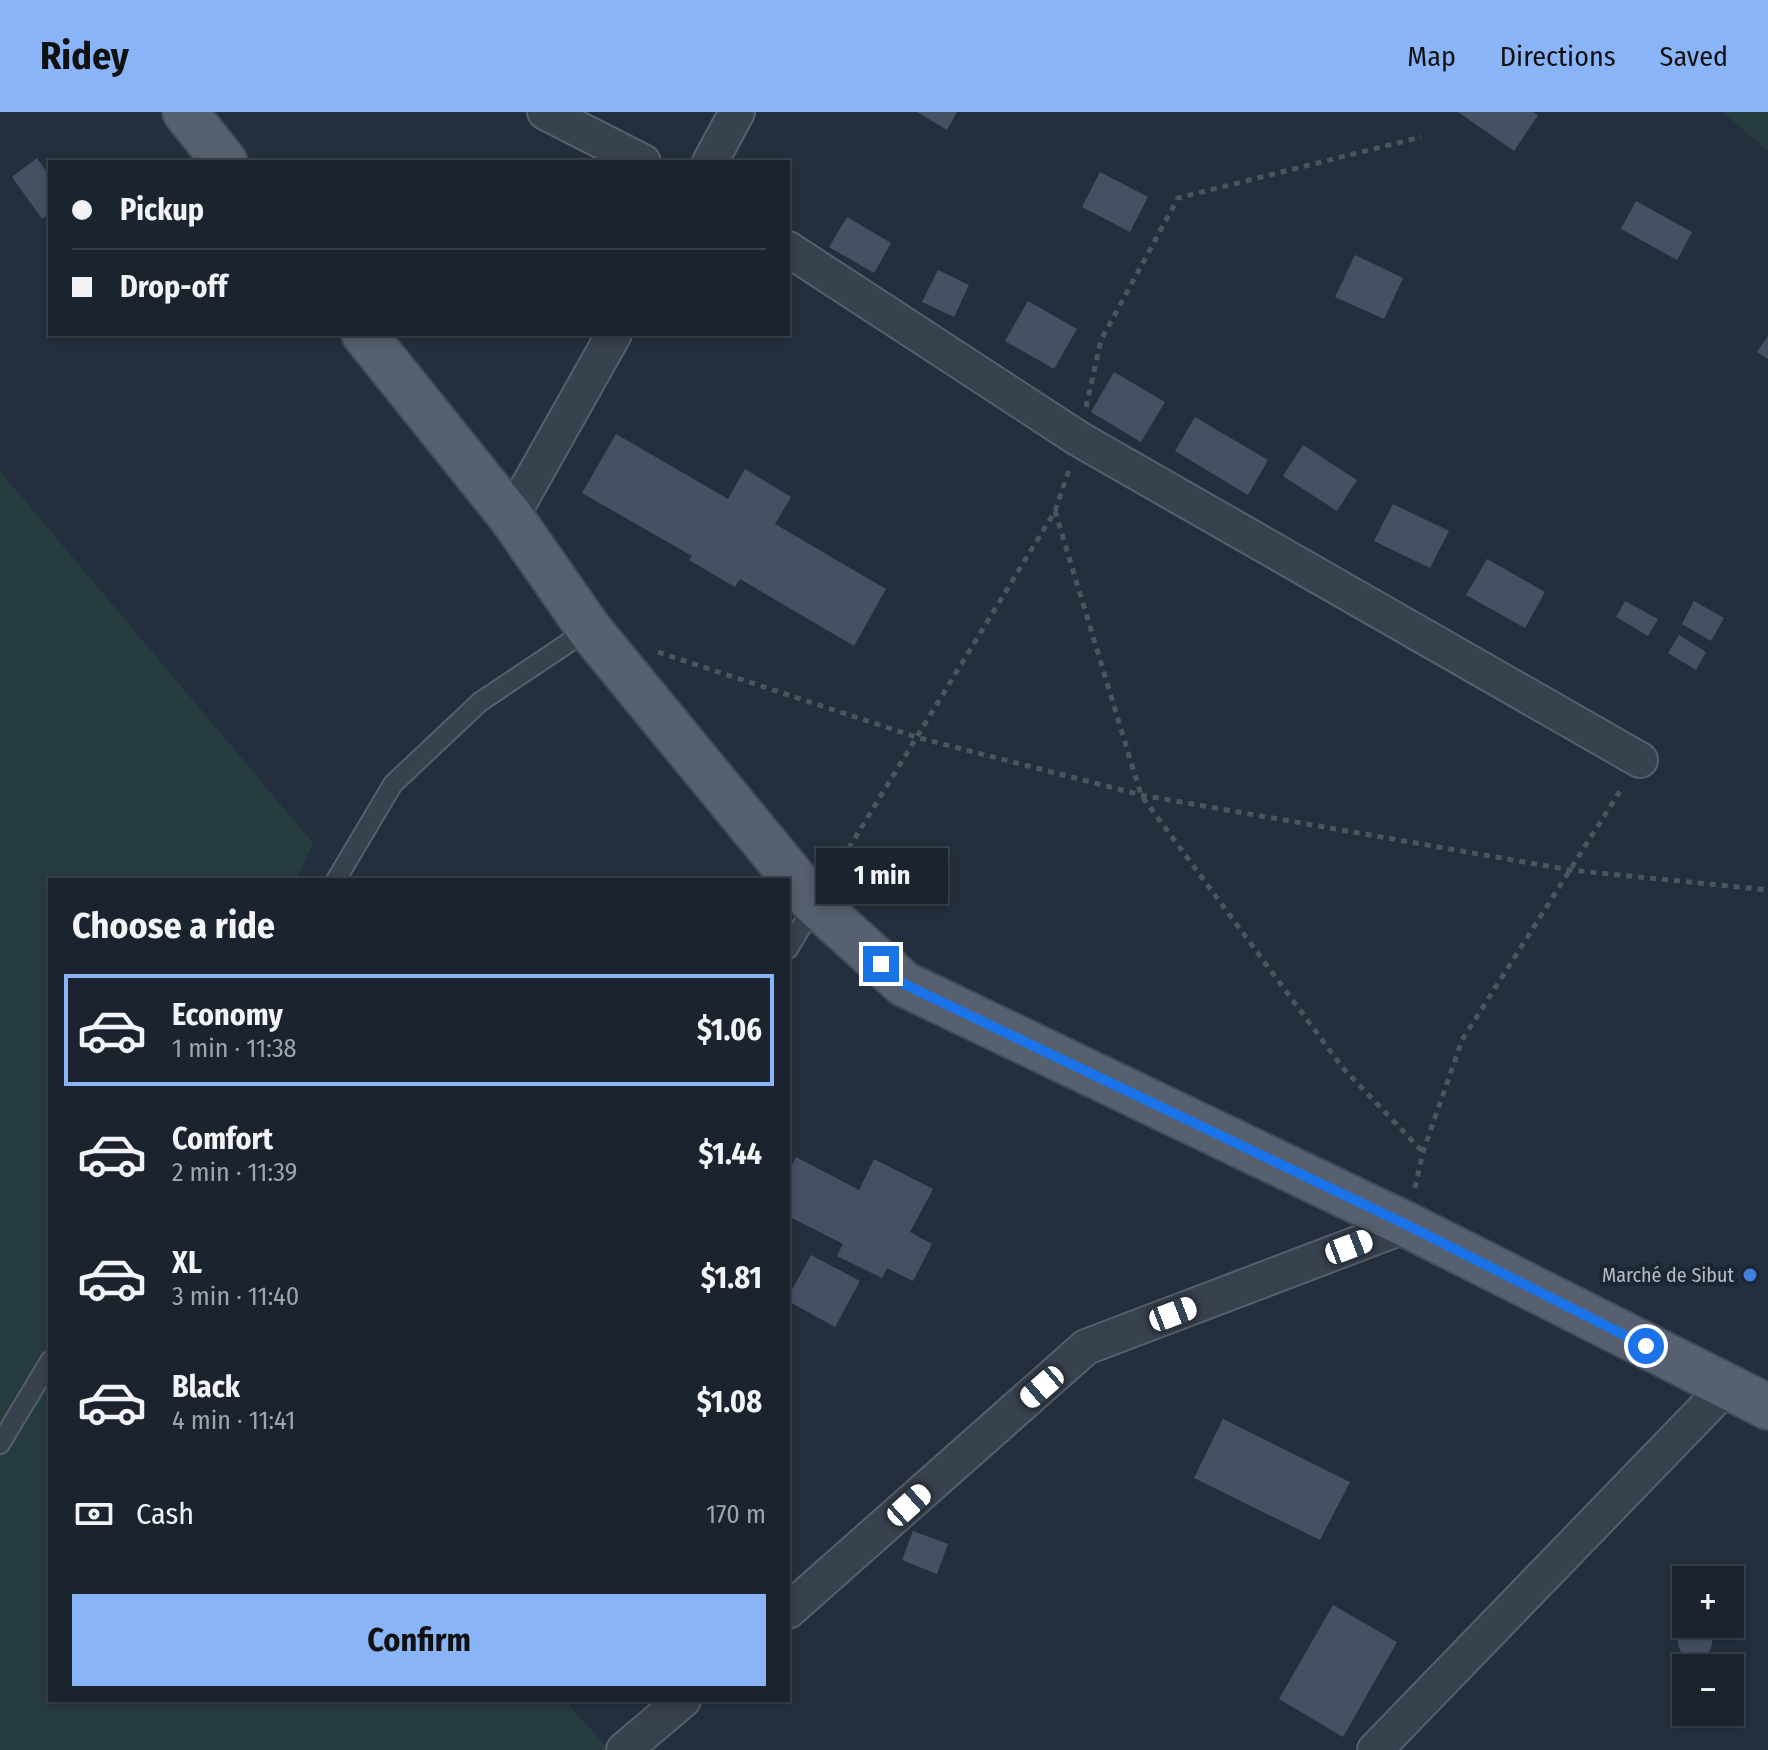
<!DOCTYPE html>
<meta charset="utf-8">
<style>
body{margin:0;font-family:"Fira Sans Condensed",sans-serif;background:#242b36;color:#f1f3f6;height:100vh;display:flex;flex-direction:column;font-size:30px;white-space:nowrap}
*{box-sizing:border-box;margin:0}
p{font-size:26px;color:#a0a4aa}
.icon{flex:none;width:44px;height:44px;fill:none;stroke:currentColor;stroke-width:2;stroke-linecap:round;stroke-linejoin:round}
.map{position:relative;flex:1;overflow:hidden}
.drawer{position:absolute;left:48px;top:766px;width:742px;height:824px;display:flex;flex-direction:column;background:#1b232e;border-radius:0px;box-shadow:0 4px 12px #0003,0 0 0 2px #39404a}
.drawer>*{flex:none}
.guide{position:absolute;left:48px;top:48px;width:742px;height:176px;border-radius:0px;box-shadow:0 4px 12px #0003,0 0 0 2px #39404a;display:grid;align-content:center;height:176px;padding:0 24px;background:#1b232e}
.fabs{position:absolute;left:1672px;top:1454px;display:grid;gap:16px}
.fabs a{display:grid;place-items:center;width:72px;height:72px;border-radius:0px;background:#1b232e;box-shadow:0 4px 12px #0003,0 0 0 2px #39404a;font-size:40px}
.end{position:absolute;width:36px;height:36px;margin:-18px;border:10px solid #1a73e8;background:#fff;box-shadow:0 0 0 4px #fff}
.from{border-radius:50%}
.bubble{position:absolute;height:56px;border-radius:0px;background:#1b232e;box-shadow:0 4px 12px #0003,0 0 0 2px #39404a;font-size:26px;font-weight:700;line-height:56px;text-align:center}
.car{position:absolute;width:24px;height:48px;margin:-24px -12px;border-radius:10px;box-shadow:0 0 6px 2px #0007;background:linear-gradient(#fff 24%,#345 0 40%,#fff 0 76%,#345 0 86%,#fff 0)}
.guide b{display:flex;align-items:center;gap:28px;height:76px;font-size:30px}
.guide b+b{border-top:2px solid #39404a}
.guide i{width:20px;height:20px;background:#f1f3f6}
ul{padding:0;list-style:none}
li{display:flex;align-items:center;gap:24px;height:112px;margin:0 16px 12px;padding:0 8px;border:4px solid transparent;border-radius:0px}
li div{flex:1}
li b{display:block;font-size:30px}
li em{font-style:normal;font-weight:700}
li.selected{border-color:#8ab4f8}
li>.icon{width:72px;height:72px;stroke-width:1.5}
h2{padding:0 24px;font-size:36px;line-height:96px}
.pay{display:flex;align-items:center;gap:20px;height:88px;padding:0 24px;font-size:30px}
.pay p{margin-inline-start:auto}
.button{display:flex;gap:16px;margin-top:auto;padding:16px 24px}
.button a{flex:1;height:92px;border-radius:0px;background:#8ab4f8;color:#111;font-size:32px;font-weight:700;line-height:92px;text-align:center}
header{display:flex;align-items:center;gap:48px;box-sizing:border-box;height:112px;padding:0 40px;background:#8ab4f8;color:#111}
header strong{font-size:38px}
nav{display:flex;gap:44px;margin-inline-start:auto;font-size:28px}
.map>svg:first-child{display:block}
</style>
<header>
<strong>Ridey</strong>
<nav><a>Map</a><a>Directions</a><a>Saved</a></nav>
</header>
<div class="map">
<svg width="1768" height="1638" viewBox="0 0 1768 1638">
<rect width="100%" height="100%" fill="#242f3e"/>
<path fill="#263c3f" d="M1723,0H1768V39Z
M0,359L313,731L296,768H50V1588H565L609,1638H0Z"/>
<path fill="#455162" d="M917,0H957L947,18Z
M1458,0H1533L1538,3L1514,39Z
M37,46L50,64V101L42,107L12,65Z
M1100,60L1148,85L1130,120L1082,95Z
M1636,89L1692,120L1677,148L1621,117Z
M847,105L891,131L874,161L829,135Z
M1355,143L1403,166L1384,207L1335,185Z
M938,158L969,173L954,205L922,190Z
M1028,189L1077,217L1054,257L1005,229Z
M1768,224V247L1757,240Z
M1114,260L1165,290L1141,330L1091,300Z
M1195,305L1268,348L1248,383L1175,339Z
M616,322L728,387L745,357L791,385L775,412L886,477L854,534L740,467L735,475L689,448L692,444L582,381Z
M1303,333L1357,368L1337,399L1283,364Z
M1393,392L1449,419L1430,456L1374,429Z
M1487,447L1545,480L1525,516L1466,483Z
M1625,489L1658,507L1648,524L1616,505Z
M1694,489L1724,506L1711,529L1682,512Z
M1679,523L1706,540L1696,558L1668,541Z
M796,1045L859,1078L874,1047L933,1077L910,1120L932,1132L913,1169L887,1156L882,1166L837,1144L843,1132L788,1104V1061Z
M811,1143L860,1169L835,1215L788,1189V1185Z
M1223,1307L1350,1370L1320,1428L1194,1366Z
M913,1419L948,1432L937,1462L902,1448Z
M1333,1493L1397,1530L1343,1625L1279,1587Z
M1678 1530a17 17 0 1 1 34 0a17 17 0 1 1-34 0Z"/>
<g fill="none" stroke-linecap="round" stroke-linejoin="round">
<defs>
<path id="lane" d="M336,768L393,672L480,590L589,517
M788,837L815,792
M0,1332L50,1249"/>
<path id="street" d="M545,0L643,50
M710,50L737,0
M788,137L1079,327L1640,648
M511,405L614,222
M788,1499L1086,1235L1407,1113
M624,1638L683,1588
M1375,1638L1726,1275"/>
<path id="primary" d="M185,0L225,50
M364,222L511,405L589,517L815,792L904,872L1407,1113L1768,1295"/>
</defs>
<use href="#lane" stroke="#565f6c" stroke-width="22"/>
<use href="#street" stroke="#565f6c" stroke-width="38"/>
<use href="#primary" stroke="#414a57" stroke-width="48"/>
<path stroke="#44595c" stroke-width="5" stroke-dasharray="6 6" stroke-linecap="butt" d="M1086,295L1101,228L1178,86L1421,25
M1055,399L1141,683L1342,955L1423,1040
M658,540L916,625L1141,683L1570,758L1768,778
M836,757L1055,399L1069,358
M1415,1076L1423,1040L1462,928L1622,676"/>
<use href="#lane" stroke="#38414e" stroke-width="18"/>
<use href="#street" stroke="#38414e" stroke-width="34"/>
<use href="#primary" stroke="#56606e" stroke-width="44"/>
</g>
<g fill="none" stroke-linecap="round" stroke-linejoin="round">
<path stroke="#1a73e8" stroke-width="10" d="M881,852L904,872L1407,1113L1646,1234"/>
</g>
<circle fill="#3f7fe0" stroke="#1d2633" stroke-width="3" cx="1750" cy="1163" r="8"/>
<g text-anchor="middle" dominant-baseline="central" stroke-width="8" stroke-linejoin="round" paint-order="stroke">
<g font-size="20" fill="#b4bcc9" stroke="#1d2633" text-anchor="end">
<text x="1734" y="1163">Marché de Sibut</text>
</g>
</g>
</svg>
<div class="fabs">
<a>+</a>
<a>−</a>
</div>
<i class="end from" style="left:1646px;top:1234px"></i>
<i class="end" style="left:881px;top:852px"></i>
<div class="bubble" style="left:816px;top:736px;width:132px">1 min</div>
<i class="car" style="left:1349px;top:1135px;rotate:69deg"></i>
<i class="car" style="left:1173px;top:1202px;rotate:69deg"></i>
<i class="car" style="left:1042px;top:1275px;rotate:229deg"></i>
<i class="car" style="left:909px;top:1393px;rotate:48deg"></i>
<div class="guide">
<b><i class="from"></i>Pickup</b>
<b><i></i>Drop-off</b>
</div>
<section class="drawer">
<h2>Choose a ride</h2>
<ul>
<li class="selected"><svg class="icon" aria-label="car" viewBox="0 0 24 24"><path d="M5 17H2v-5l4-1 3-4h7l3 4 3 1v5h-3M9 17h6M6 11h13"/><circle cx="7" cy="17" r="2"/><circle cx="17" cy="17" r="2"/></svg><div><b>Economy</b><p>1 min · 11:38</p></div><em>$1.06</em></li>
<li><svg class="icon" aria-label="car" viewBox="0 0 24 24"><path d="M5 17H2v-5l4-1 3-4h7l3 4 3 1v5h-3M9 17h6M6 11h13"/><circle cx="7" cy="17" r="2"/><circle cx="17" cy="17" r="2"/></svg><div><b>Comfort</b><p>2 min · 11:39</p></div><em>$1.44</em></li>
<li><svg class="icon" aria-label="car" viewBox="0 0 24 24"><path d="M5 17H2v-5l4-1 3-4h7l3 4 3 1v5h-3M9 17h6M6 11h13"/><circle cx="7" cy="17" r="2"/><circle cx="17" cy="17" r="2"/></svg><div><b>XL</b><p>3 min · 11:40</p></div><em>$1.81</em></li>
<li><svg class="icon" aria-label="car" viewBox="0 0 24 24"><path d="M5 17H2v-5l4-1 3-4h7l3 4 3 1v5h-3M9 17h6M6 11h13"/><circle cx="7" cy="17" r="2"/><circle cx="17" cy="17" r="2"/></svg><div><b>Black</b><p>4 min · 11:41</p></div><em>$1.08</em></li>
</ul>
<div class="pay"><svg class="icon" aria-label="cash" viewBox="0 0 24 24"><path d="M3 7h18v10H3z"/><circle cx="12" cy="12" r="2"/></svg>Cash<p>170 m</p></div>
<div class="button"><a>Confirm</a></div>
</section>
</div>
